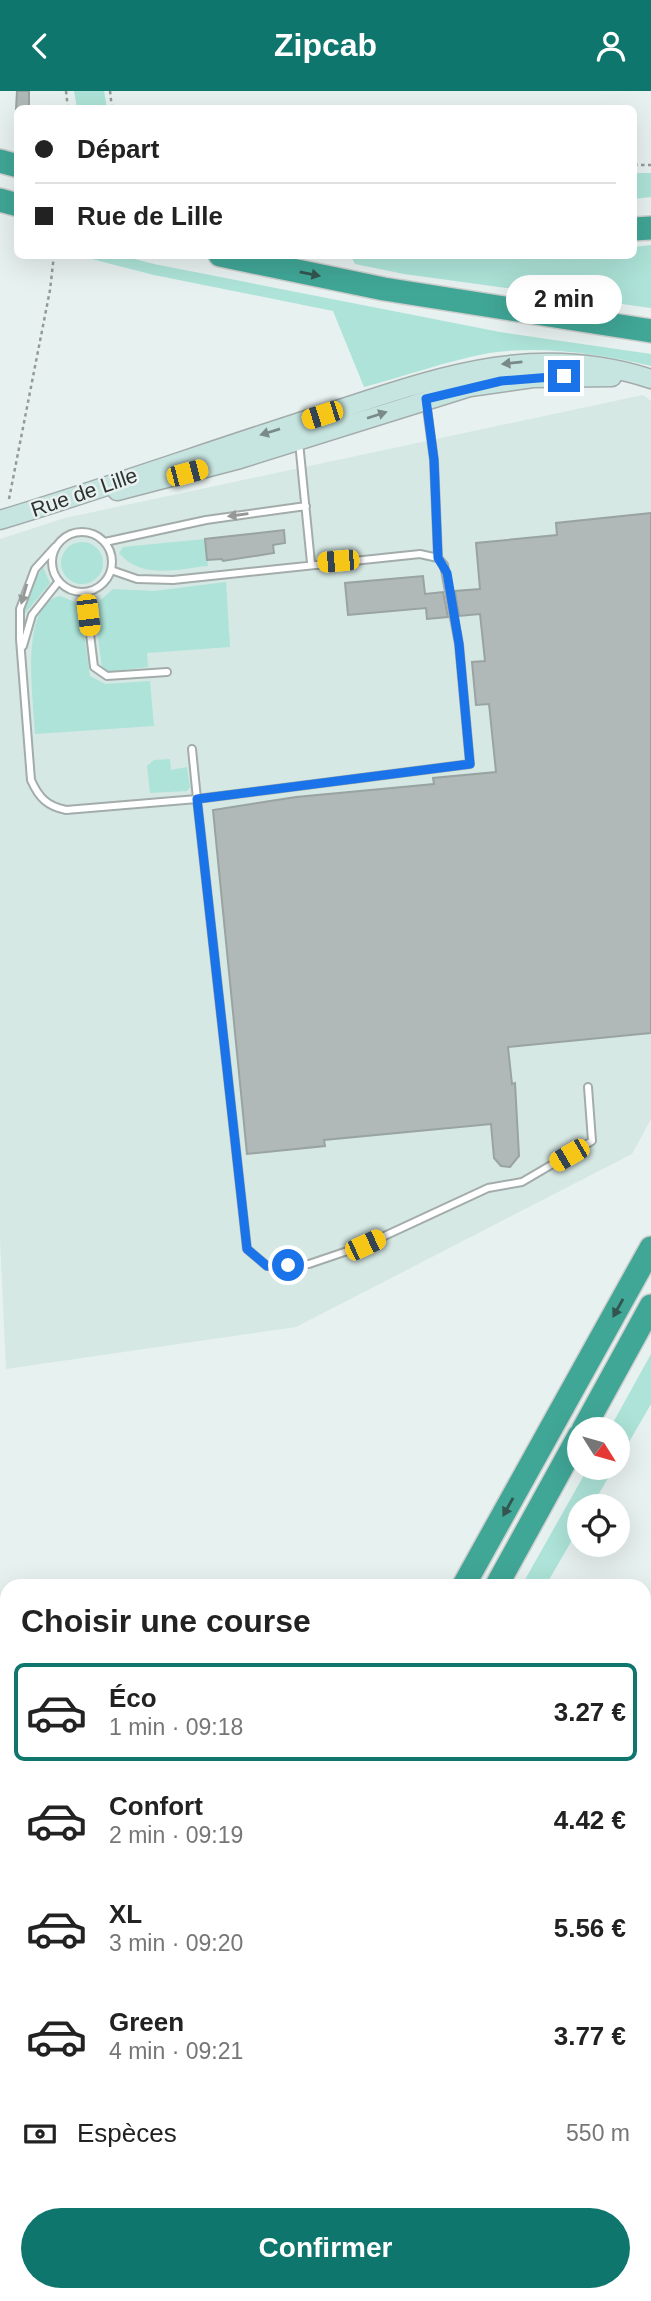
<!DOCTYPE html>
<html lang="fr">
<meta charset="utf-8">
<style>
body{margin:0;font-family:Helvetica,sans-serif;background:#f6f6f6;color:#222;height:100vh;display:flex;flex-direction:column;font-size:26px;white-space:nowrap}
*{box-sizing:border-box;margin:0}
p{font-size:23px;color:#767676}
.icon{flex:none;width:38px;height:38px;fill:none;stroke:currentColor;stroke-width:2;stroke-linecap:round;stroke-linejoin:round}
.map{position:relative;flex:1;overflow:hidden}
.details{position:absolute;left:0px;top:1488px;width:651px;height:723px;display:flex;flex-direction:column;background:#fff;border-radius:21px 21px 0 0;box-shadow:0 7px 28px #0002}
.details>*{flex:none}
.banner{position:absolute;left:14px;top:14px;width:623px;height:154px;border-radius:10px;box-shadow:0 7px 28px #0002;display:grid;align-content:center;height:154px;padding:0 21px;background:#fff}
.needle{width:46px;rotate:127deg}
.tools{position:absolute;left:567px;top:1326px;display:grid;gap:14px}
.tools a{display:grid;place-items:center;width:63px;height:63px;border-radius:50%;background:#fff;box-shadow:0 7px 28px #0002;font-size:35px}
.end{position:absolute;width:32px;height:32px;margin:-16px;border:9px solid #1a73e8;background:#fff;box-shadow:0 0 0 4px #fff}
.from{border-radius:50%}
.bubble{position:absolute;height:49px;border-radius:24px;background:#fff;box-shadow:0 7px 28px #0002;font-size:23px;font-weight:600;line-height:49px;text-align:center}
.car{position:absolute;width:21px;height:42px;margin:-21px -10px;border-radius:9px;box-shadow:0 0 5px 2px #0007;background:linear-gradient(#f5c518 24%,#345 0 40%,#f5c518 0 76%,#345 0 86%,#f5c518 0)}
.banner b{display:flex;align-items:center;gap:24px;height:66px;font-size:26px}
.banner b+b{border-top:2px solid #e0e0e0}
.banner i{width:18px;height:18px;background:#222}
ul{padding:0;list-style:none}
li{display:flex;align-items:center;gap:21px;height:98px;margin:0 14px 10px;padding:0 7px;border:4px solid transparent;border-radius:10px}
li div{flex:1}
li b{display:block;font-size:26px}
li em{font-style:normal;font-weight:600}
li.current{border-color:#0f766e}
li>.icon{width:63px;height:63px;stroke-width:1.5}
h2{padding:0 21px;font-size:32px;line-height:84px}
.pay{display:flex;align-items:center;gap:18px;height:77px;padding:0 21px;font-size:26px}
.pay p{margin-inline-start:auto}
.cta{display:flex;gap:14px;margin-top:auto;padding:14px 21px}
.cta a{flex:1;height:80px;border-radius:42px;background:#0f766e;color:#fff;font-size:28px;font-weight:600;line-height:80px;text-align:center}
header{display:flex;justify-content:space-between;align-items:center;height:91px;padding:0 21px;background:#0f766e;color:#fff;font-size:32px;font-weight:600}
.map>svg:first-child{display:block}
</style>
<header><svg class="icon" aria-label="back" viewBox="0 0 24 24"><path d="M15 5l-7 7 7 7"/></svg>Zipcab<svg class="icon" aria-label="person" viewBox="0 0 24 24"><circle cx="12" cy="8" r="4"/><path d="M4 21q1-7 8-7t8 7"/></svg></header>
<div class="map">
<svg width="651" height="2210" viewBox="0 0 651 2210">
<rect width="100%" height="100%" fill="#e7f1ef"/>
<path fill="#d5e8e4" d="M643,304L651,310V1028L632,1063L296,1236L6,1278L0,1148V448L65,427Z"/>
<path fill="#ade3d8" d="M74,0H104L107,17H77Z
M634,82H651V106L634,108Z
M651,154V217L404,183L355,173L351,165L634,164V156Z
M80,165H123L154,173L500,241L651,263V275C600,263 542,254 489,262C447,270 405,285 364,296L333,220L154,184Z
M205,448L208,475C176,478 142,489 119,462L123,456Z
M61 472a21 21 0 1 1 42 0a21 21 0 1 1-42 0Z
M43,476L50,492L23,525L30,497Z
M226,491L230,556L147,562L148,576L108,581L102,577L94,515L113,498L154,500Z
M60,505L80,513L90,585L105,593L150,590L154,635L35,643C34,611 18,513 60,505Z
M170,668L171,679L187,676L190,696L187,700L150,702L147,675L154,669Z
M651,1263V1313L618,1370V1339H609Z
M588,1377H614L591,1416H579V1437L546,1494H522Z"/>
<path fill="#b0b9b7" stroke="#99a3a1" stroke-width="2" d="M17,0H29V18H16Z
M651,422V942L508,956L512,993L515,992L519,1065L510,1076L501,1075L494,1067L491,1033L324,1049L325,1055L247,1063L213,719L296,706L434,693L433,687L496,681L489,613L476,614L472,571L485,570L480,523L459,525L455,500L480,498L476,452L557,444L556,432Z
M284,439L285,452L273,454L274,462L223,470L222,468L207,469L205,448Z
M423,485L425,503L443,501L448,526L427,528L426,517L348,524L345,492Z"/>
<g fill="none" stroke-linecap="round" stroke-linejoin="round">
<defs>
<path id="lane" d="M426,310L434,369L438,467
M299,351L311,472
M52 471a30 30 0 1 1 60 0a30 30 0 1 1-60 0Z
M105,451L206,429L306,415
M55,456L35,478L20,518V548L31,689C39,707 47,715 66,719L197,708L247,1158L267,1175L309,1173L365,1154L488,1097L522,1091L592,1050L588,996
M111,479L137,488L173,489L420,463L438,467L444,474L459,553L470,673L197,708L192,658
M85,501L94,576L107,585L167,581
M23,555L32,524L59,490"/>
<path id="secondary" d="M117,400L240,368L470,296L533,287L612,286
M0,429C99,399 198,364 297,332C418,294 523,246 651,288"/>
<path id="highway" d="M0,70L18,75
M0,109L18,114
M634,138L651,137
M220,164L384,198L651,240
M583,1339L651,1215
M464,1494L651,1157
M497,1494L579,1345
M59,2210L63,2203
M91,2210L95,2203"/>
</defs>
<use href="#lane" stroke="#a3acaa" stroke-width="10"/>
<use href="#secondary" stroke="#a3acaa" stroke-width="21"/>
<use href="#highway" stroke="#cdcecd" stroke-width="26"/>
<path stroke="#939a99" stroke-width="2.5" stroke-dasharray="3.5 3.5" stroke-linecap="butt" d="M66,0L68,18
M110,0L112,18
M634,74H651
M9,408L50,199L54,164"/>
<use href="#lane" stroke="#fff" stroke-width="6"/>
<use href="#secondary" stroke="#c6e4e0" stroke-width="18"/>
<use href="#highway" stroke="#40a696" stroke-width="23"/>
</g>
<defs><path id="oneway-solid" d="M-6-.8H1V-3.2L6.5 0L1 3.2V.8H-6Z" transform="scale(1.75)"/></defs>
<g fill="#33544f">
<use href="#oneway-solid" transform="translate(310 183) rotate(11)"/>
<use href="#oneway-solid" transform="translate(618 1217) rotate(119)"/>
<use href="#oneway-solid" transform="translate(508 1416) rotate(119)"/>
</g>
<g fill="#7a8a88">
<use href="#oneway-solid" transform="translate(512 272) rotate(174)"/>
<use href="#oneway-solid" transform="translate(377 324) rotate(-18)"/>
<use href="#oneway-solid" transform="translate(270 341) rotate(163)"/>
</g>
<g fill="#969898">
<use href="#oneway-solid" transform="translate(238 424) rotate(172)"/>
<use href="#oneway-solid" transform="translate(24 503) rotate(106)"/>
</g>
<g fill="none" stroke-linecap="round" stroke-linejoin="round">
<path stroke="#1a73e8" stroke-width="9" d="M288,1174L267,1175L247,1158L197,708L470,673L459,553L447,482L438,467L434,369L426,308L501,290L564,285"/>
</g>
<g text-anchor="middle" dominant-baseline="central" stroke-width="5" stroke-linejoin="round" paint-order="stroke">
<g font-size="21" fill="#2e3130" stroke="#e7f1ef">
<text transform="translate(84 401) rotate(-19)">Rue de Lille</text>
</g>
</g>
</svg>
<div class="tools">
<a><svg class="needle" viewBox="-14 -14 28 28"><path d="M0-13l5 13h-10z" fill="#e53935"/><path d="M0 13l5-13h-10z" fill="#767676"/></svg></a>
<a><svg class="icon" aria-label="locate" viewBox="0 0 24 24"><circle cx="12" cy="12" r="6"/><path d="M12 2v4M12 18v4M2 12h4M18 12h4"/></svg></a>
</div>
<i class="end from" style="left:288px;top:1174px"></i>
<i class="end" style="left:564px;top:285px"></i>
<div class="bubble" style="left:506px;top:184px;width:116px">2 min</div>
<i class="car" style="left:322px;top:324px;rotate:252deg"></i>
<i class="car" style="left:187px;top:382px;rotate:75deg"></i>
<i class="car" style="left:338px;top:470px;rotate:265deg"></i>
<i class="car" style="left:88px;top:524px;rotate:173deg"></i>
<i class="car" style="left:569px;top:1064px;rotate:240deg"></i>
<i class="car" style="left:365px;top:1154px;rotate:65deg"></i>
<div class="banner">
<b><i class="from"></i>Départ</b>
<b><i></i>Rue de Lille</b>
</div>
<section class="details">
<h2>Choisir une course</h2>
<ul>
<li class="current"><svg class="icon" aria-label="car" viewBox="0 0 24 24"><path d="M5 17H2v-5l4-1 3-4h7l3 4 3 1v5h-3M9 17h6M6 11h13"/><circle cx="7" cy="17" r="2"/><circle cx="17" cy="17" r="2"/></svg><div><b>Éco</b><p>1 min · 09:18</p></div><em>3.27 €</em></li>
<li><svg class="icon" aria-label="car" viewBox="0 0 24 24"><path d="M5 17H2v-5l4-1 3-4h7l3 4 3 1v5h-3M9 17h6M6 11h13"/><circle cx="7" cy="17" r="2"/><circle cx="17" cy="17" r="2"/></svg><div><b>Confort</b><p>2 min · 09:19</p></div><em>4.42 €</em></li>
<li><svg class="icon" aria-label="car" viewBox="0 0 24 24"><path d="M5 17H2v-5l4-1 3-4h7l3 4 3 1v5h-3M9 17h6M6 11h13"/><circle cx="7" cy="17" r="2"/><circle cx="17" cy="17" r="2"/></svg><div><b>XL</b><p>3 min · 09:20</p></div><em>5.56 €</em></li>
<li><svg class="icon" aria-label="car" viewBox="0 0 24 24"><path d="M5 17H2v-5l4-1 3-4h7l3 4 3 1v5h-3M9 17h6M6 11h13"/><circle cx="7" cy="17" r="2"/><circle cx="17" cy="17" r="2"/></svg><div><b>Green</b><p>4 min · 09:21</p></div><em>3.77 €</em></li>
</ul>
<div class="pay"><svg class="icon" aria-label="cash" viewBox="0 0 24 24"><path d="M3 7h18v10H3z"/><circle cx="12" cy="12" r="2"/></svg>Espèces<p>550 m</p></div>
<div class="cta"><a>Confirmer</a></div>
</section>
</div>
